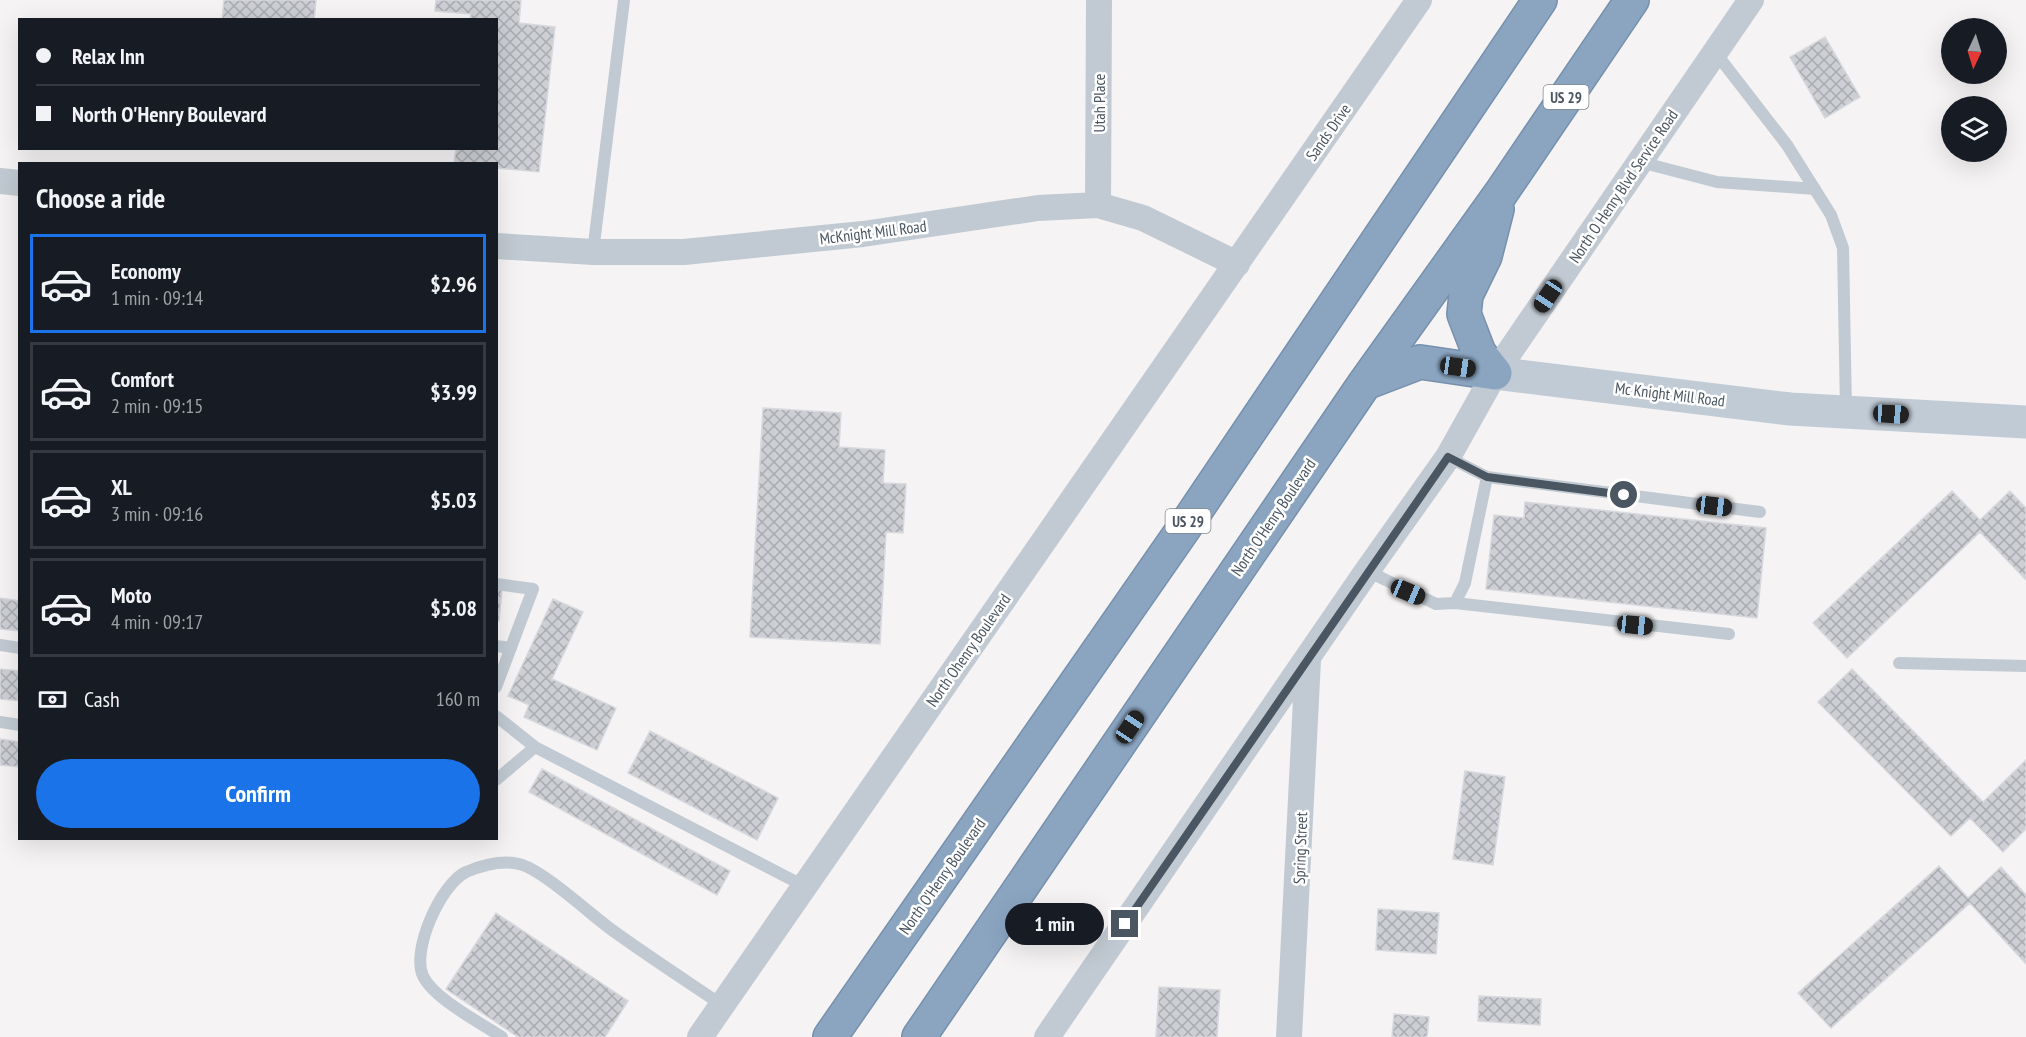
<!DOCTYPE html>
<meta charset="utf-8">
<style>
body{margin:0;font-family:"PT Sans Narrow",sans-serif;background:#242831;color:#f1f3f6;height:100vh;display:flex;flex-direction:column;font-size:22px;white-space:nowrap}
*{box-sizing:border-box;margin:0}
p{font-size:20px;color:#9ea1a6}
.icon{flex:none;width:33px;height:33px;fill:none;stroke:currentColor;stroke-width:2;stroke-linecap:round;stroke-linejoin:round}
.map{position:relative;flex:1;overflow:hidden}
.sheet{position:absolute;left:18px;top:162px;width:480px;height:678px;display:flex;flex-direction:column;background:#171b24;border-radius:0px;box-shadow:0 6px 24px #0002}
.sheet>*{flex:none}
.guide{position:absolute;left:18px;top:18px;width:480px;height:132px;border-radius:0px;box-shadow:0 6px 24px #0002;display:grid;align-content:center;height:132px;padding:0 18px;background:#171b24}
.needle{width:39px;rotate:184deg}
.buttons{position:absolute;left:1941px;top:18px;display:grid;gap:12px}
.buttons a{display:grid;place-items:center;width:66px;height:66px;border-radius:50%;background:#171b24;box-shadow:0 6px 24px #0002;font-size:30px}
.end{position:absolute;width:27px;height:27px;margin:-14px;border:8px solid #4a5661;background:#fff;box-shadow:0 0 0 3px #fff}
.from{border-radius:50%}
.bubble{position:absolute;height:42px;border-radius:21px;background:#171b24;box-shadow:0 6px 24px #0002;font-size:20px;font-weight:600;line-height:42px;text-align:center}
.car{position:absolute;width:18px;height:36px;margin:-18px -9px;border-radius:8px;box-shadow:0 0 4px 2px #0007;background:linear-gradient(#222 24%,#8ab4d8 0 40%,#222 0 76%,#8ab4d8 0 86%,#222 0)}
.guide b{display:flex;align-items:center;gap:21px;height:57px;font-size:22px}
.guide b+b{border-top:2px solid #363941}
.guide i{width:15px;height:15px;background:#f1f3f6}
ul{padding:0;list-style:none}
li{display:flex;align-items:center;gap:18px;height:99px;margin:0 12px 9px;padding:0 6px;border:3px solid #363941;border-radius:0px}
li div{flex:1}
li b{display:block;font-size:22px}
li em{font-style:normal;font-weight:600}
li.current{border-color:#1a73e8}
li>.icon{width:54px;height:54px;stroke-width:1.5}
h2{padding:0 18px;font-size:27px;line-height:72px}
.pay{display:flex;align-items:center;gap:15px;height:66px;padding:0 18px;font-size:22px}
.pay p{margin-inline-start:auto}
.primary-button{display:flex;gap:12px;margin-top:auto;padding:12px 18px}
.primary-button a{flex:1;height:69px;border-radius:36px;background:#1a73e8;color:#fff;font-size:24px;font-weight:600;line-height:69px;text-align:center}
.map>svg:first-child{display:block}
</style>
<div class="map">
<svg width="2026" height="1037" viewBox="0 0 2026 1037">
<defs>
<pattern id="building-cross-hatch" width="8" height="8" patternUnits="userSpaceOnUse" patternTransform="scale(1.5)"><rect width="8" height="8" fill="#cdcfd5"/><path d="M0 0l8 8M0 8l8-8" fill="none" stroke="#a8abb0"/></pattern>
</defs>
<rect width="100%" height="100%" fill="#f5f3f3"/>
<path fill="url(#building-cross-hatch)" stroke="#d7d9de" stroke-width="1.5" d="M224,0H316L314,20H222Z
M436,0H521L519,23L555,27L539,172L496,168V164L454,163L456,148H496V20H470L471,14L435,11Z
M1825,37L1860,97L1825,118L1790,57Z
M763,408L841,413L839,447L885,450L883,483L906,484L903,533L886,532L880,644L750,637Z
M1952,491L1980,520L2010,491L2026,508V580L1980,532L1847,658L1813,623Z
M1525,502L1766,528L1757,618L1486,589L1494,515L1524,518Z
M496,589H502L499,621L496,620Z
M0,598L20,601V631L0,629Z
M553,599L583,612L552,679L616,708L597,750L524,717L529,705L508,696Z
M0,669L20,671V701L0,699Z
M1852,669L1983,802L2026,760V829L2003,852L1970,818L1951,836L1818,702Z
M650,731L778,798L757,840L628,773Z
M0,739L20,742V767L0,765Z
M542,769L730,871L717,895L529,792Z
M1465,771L1505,777L1493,865L1453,859Z
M1939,866L1968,898L2001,867L2026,895V964L1970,903L1831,1028L1798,993Z
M1378,909L1439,913L1436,954L1376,950Z
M496,913L628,1001L605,1037H518L446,989Z
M1159,987L1220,990L1217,1037H1156Z
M1479,996L1541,999L1540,1025L1478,1021Z
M1394,1014L1429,1017L1427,1037H1392Z"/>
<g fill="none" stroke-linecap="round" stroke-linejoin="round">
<defs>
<path id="highway" d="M1495,373L1479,353L1464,314L1466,295L1485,256L1497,209
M1365,383L1420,362L1495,373
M830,1037L1184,528L1540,0
M919,1037L1365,383L1501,193L1632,0"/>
</defs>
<use href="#highway" stroke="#7690ad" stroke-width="36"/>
<path stroke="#c1cad2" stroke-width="12" d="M1715,52L1787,145L1831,215L1843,248L1846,410
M1640,162L1717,182L1815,189
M593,252L624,0
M1448,457L1487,477L1760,512
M1367,571L1436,604L1455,603L1465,583L1487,477
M496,584L533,589L496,687
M1455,603L1729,634
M0,645L20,648
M496,646L511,648
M1899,663L2026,666
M496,716L535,747L804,886
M0,722L20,725
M496,780L535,747
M502,1037C481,1023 434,999 423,976C411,950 441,884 466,872C483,865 502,860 519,864C542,869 591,915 612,930C648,956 685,980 722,1005"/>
<path stroke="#c1cad2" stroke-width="26" d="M0,181L20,183
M1098,205L1099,0
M496,246L593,252H684L863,234L1038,208L1098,205L1143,218L1237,264
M700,1037L1419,0
M1047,1037L1367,571L1448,457L1495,373L1751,0
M1289,1037L1308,660"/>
<path stroke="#c1cbd6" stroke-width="33" d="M1495,373L1790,409L2026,422"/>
<use href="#highway" stroke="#8ba5c1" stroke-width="33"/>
</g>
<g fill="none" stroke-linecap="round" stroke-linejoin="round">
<path stroke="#4a5661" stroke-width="8" d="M1125,924L1448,457L1487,477L1624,495"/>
</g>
<g text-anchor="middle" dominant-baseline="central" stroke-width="5" stroke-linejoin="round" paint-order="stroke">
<g fill="#fff" stroke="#808990" stroke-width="1.5">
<rect x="1543.5" y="85" width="45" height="24" rx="4.5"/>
<rect x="1165.5" y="509" width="45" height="24" rx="4.5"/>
</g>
<g font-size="15" font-weight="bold" fill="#4a5661">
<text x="1566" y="97">US 29</text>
<text x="1188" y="521">US 29</text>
</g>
<g font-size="16" fill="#4a5661" stroke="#fff">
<text transform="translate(1099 103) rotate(-90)">Utah Place</text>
<text transform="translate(1328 132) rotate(-55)">Sands Drive</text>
<text transform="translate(1623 186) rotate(-56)">North O Henry Blvd Service Road</text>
<text transform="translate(873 232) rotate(-7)">McKnight Mill Road</text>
<text transform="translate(1670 394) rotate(7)">Mc Knight Mill Road</text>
<text transform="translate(1273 517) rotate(-56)">North O'Henry Boulevard</text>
<text transform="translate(968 650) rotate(-55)">North Ohenry Boulevard</text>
<text transform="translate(1300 848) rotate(-88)">Spring Street</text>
<text transform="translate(942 876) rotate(-55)">North O'Henry Boulevard</text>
</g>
</g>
</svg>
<div class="buttons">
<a><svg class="needle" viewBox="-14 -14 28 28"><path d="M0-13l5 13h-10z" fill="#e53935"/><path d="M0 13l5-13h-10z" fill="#9ea1a6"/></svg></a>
<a><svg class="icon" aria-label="layers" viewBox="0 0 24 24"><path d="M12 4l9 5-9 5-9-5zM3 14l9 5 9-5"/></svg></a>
</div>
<i class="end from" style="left:1624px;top:495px"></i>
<i class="end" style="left:1125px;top:924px"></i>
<div class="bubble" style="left:1005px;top:903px;width:99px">1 min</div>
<i class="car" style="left:1548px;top:296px;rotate:214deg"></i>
<i class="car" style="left:1458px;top:367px;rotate:98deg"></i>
<i class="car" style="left:1891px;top:414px;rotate:93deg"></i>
<i class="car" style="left:1714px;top:506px;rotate:97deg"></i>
<i class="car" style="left:1408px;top:592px;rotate:113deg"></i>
<i class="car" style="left:1635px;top:625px;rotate:96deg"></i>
<i class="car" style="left:1130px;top:727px;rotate:34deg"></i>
<div class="guide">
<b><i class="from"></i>Relax Inn</b>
<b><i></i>North O'Henry Boulevard</b>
</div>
<section class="sheet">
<h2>Choose a ride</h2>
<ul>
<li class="current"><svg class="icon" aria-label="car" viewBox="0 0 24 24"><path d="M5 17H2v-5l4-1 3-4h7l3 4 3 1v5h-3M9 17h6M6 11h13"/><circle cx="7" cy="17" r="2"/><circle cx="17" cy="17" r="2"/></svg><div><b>Economy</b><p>1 min · 09:14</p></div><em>$2.96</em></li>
<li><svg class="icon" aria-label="car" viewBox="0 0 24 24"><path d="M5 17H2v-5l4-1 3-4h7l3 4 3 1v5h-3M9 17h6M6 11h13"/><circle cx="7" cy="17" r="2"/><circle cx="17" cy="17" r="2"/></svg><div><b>Comfort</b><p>2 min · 09:15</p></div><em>$3.99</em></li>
<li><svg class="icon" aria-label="car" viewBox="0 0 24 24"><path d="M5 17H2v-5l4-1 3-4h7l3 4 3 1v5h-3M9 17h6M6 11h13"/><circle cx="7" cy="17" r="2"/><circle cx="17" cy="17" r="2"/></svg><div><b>XL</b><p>3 min · 09:16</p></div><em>$5.03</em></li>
<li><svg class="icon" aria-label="car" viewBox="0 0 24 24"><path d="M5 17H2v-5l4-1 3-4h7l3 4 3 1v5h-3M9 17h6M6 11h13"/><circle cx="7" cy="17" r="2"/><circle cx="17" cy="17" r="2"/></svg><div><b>Moto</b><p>4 min · 09:17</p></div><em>$5.08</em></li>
</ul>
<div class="pay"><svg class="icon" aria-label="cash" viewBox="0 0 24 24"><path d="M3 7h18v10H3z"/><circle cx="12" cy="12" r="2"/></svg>Cash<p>160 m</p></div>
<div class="primary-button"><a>Confirm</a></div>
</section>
</div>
